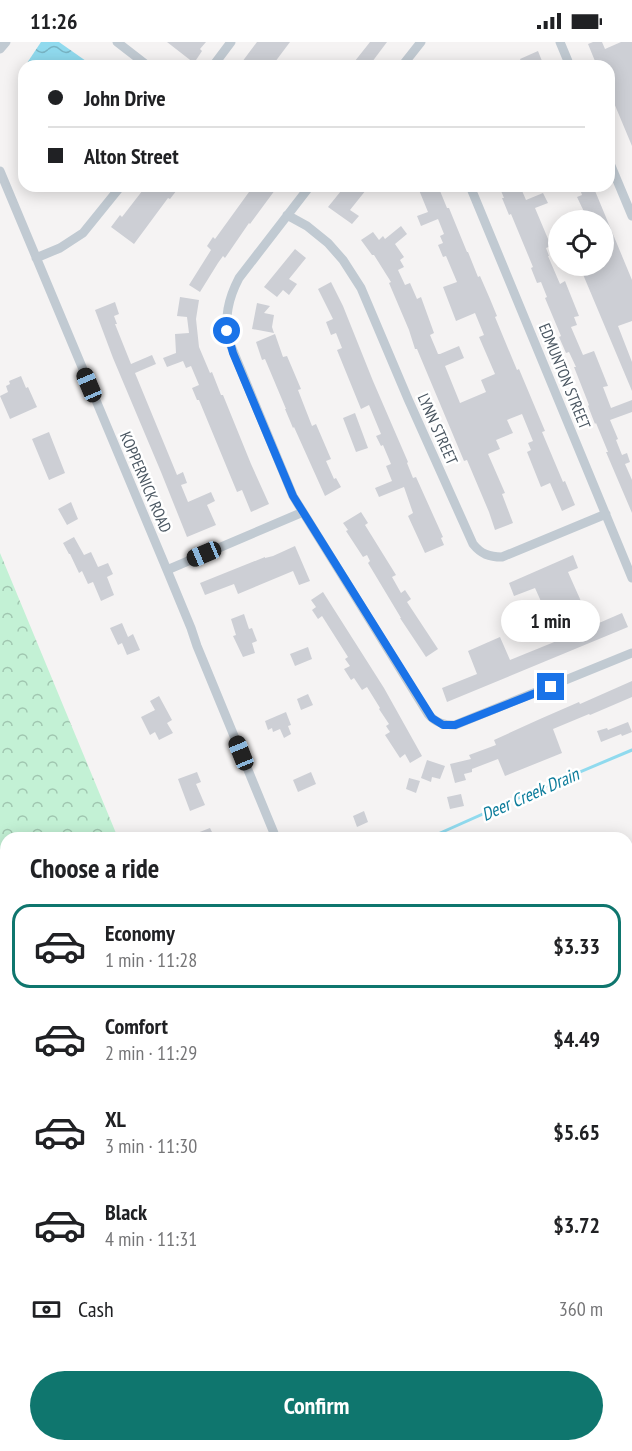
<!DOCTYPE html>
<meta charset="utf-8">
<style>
body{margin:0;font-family:"PT Sans Narrow",sans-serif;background:#f2f2f2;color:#202124;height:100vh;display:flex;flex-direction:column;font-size:22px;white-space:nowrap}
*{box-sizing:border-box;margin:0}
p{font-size:20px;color:#757577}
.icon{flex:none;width:33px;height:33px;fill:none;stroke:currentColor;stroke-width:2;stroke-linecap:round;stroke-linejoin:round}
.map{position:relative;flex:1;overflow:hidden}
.sheet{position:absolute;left:0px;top:790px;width:633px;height:620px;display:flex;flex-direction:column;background:#fff;border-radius:18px 18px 0 0;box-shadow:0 3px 15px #0003}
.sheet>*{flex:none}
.hud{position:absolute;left:18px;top:18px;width:597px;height:132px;border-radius:18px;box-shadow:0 3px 15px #0003;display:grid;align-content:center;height:132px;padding:0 30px;background:#fff}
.fabs{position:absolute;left:548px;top:168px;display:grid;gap:12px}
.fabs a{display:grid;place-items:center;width:66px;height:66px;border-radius:50%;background:#fff;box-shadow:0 3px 15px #0003;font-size:30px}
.end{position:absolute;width:27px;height:27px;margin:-14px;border:8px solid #1a73e8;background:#fff;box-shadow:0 0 0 3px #fff}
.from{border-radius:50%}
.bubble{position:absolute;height:42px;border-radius:21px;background:#fff;box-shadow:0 3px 15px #0003;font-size:20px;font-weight:700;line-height:42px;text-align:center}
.car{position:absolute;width:18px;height:36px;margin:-18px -9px;border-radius:8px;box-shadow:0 0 4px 2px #0007;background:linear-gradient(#222 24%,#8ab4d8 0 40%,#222 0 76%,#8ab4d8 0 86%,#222 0)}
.hud b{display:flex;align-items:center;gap:21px;height:57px;font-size:22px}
.hud b+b{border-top:2px solid #e0e0e0}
.hud i{width:15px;height:15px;background:#202124}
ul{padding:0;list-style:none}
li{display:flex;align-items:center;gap:18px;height:84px;margin:0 12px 9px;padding:0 18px;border:3px solid transparent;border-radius:18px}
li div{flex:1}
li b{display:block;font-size:22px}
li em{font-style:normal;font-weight:700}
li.active{border-color:#0f766e}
li>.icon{width:54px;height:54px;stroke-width:1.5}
h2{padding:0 30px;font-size:27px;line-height:72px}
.pay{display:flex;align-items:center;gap:15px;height:66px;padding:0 30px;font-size:22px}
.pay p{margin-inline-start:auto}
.cta{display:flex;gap:12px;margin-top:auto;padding:12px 30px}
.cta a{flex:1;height:69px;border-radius:36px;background:#0f766e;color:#fff;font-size:24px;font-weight:700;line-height:69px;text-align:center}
.status{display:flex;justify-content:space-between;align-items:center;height:42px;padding:0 30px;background:#fff;direction:ltr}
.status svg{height:16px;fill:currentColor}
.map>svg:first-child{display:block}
</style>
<div class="status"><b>11:26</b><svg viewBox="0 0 49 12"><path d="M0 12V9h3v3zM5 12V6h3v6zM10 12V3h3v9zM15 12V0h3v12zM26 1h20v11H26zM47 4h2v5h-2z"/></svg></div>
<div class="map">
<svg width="632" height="1409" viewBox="0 0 632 1409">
<defs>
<pattern id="forest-crowns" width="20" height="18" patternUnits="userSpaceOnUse" patternTransform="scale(1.5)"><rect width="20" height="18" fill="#c3f1d5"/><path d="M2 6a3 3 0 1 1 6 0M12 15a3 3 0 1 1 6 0" fill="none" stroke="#a0c6b0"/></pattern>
<pattern id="water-waves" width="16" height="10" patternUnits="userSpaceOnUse" patternTransform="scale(1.5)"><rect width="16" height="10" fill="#90daee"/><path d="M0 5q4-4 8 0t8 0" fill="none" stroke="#78b4c4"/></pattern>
</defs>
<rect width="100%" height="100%" fill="#f5f3f3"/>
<path fill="url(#forest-crowns)" d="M0,511L118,796H6V1404H627V1089L632,1087V1409H0Z"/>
<path fill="url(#water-waves)" d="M41,0H59L86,19L91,24H25Z"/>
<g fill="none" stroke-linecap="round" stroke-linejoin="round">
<path stroke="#90daee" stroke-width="3" d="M429,796L523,754L632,708
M627,1356L632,1355
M625,1404L627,1409"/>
</g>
<path fill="#cdcfd5" d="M167,0H206L200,7L202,9L194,21Z
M257,0H290L272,24H239Z
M370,0H387L369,24H351Z
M593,0H602L605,7L621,0H632V104L609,49V24H597L588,2Z
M538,9L544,24H523L520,17Z
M146,144H180L170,157L168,156L134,202L111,185L120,173L122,175Z
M241,144H278L250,182L249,181L225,216L223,214L218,221L200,250L189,243L211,208L207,204L213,195L215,197L249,150Z
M345,144H360L366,148L350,168L359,174L352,182L328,165Z
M429,144H438L447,166H449L467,210H468L478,235L480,234L490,257L497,274L495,275L517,328L519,327L545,389L542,390L563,440L565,439L575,463L562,469L550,441L541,445L527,410L531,408L528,401L533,399L522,372L507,378L513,391L496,398L500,407L488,412L505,451L502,452L513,481L495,488L489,470L467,418L464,419L417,307H415L409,288L389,241L391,240L374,213H372L361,198L373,190L379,198L383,194L385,197L401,184L407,192L395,202L404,215L400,218L404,225L398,228L405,243L410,241L417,257L421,255L434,291L430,293L438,312H440L459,304L464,316L445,324L460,361L486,350L481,338L495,332L479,295L484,293L475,271L456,279L443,245L457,240L446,214L443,215L438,203L443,201L440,194L444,192L438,177L421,184L417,174L428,170L419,148Z
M499,144H520L526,158L543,151L548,161L535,166L551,204L546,206L549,214H548L560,242L565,239L579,274L574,275L577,283L571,285L583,313L594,309L608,344L603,345L611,366L632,358V370L610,378L618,397L616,398L622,413L627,411L630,420L625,422L632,438V471L606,410H608L596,381L595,382L588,364L589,363L574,325H576L569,310L566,311L559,295L561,294L545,256L547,255L541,240L537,241L531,226L533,225L511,172L509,173L502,156H504Z
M579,144H593L632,238V279L618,284L632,320V349L582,230L597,224H603V178H588L577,155L582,153Z
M295,207L306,216L289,237L297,242L289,253L283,248L277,255L264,245Z
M331,240L343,264L373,339L408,420L407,421L413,436L416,435L443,495L441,496L444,503L425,511L408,474L413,471L404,445L379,455L375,446L392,439L386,424L391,422L383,403L381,404L376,394L381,392L369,363L361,367L337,308L342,306L336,291L331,293L326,280L333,277L318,247Z
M180,255L199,258L196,277L199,305L210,331L212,330L221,353H223L251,422L269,462L251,470L242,448L237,450L199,358H197L192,346L199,343L191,324L186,326L183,319L167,325L163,316L176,311L175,292L189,291L187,275L177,274Z
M115,260L119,272L114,274L117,282H115L131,322L152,313L156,322L135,331L177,433L183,430L187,441L181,443L188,460L211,450L215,459L207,463L216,483L187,495L161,430L113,316L95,268Z
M257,261L270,264L264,271L274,273L272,285L274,291L252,287Z
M275,292L283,315L287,314L301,347L298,348L312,384L316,382L331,417L326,419L334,437L336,436L341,445L325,454L294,385L293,386L285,367H286L265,317L262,318L256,300Z
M21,334L26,346L28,345L37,365L10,377L0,354L8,350L6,344L10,342L9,339Z
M355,371L368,406L356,410L343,376Z
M49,390L65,431L49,438L32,397Z
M71,460L78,477L67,483L58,467Z
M361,470L368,481L365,483L396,533L392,535L401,551L405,548L411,557L407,560L438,607L426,615L400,576H401L368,521L370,519L367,513L363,515L346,489L348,488L343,481Z
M74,495L84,513L91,510L98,525L108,521L113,532L107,535L114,553L101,559L93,540L88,542L82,529L79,531L70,512H69L63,501Z
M295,504L310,539L299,543L293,529L238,552L234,542L205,553L200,541L265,515V516L273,514Z
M573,513L578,526L568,530L592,584L622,571L628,585L447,660L442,646L477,632L468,609L500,595L510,618L569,594L556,561L544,566L535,546L514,554L509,541Z
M323,550L384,646L422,714L410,721L405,712L400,716L385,693L390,690L386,684L389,682L379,667L380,666L367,645L362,648L354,636L351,638L344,627L350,624L345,617L348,615L322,574L318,577L312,568L316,565L311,558Z
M244,572L249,587L252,586L257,599L252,601L255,611L243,615L233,594L236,593L231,577Z
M122,581L128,595L133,592L140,608L127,613L122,601L118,603L110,586Z
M308,605L312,617L295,624L290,612Z
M632,639V655L590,673L589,672L553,687L562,711L505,734L498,717L472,727V730L464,732L466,738L455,741L450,722L471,717L469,713L496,703L494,698L540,677L579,660L580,662Z
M308,652L313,663L301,668L297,657Z
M159,654L172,678L167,681L173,691L159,698L155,690L150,693L141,675L155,668L150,659Z
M286,670L291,683L288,684L291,692L284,696L280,687L273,690L272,686L268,688L265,679Z
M628,680L632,690L622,694L621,692L601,700L597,689L607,686L608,688Z
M427,718L445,724L440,737L432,735L431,740L421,736Z
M197,730L201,740L196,742L205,763L190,769L178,737Z
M311,730L316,742L298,750L293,738Z
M409,736L420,739L416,751L406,747Z
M461,752L464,764L450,767L447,755Z
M364,769L368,780L357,785L353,774Z
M210,786L215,796H184Z"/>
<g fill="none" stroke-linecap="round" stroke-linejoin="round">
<path stroke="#7ad0a6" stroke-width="2" stroke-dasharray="4.5 3" stroke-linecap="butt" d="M0,877L6,905
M627,1222L632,1218
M0,1251L6,1255
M0,1290L6,1281
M0,1401L6,1400
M427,1404V1409"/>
<path stroke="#c1cad2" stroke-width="9" d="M117,0L148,24
M560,0L570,24
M0,7L6,0
M213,24L231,0
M402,24L421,0
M609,119L632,174
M0,129L167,528L191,586L197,604L276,796
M310,144L239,236C228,257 224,276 229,299L293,454L428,672C436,681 444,683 455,683L632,611
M470,144L632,536
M287,173L307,184L328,201L343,218L361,246L408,357L473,502C481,512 489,515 502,515L606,472
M36,216L60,206L83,191L121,144
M167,528L303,470
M627,1067L632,1065"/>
</g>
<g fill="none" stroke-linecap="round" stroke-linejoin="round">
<path stroke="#1a73e8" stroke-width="8" d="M227,289L233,311L293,454L432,676L443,683H455L551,645"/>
</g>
<g text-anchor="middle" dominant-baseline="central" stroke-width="5" stroke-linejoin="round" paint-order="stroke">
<g font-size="16" fill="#4a5661" stroke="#fff">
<text transform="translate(565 334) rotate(68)">EDMUNTON STREET</text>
<text transform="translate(438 387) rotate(66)">LYNN STREET</text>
<text transform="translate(146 440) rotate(67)">KOPPERNICK ROAD</text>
</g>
<g font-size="18" font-style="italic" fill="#0c7c9b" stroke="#fff">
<text transform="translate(530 752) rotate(-24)">Deer Creek Drain</text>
</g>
</g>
</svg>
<div class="fabs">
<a><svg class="icon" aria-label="locate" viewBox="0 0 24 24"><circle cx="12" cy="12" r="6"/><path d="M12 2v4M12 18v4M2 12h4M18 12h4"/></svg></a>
</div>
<i class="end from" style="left:227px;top:289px"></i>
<i class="end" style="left:551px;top:645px"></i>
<div class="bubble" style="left:501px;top:558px;width:99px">1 min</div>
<i class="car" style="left:89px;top:343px;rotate:337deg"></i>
<i class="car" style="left:204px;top:512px;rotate:247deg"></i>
<i class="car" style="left:241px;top:711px;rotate:338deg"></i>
<div class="hud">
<b><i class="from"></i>John Drive</b>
<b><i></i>Alton Street</b>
</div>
<section class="sheet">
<h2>Choose a ride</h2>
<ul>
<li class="active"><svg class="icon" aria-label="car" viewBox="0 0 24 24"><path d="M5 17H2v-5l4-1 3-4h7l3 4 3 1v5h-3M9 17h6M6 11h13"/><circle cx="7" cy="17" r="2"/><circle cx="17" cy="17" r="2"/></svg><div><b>Economy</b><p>1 min · 11:28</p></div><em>$3.33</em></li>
<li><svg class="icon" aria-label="car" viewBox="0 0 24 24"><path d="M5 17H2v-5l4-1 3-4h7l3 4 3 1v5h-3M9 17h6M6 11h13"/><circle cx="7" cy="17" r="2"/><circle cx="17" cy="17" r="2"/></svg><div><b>Comfort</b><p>2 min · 11:29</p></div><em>$4.49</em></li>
<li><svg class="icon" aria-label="car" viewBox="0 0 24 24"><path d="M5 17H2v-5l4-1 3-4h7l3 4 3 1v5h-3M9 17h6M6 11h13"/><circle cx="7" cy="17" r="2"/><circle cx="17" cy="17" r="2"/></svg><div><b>XL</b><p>3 min · 11:30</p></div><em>$5.65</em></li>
<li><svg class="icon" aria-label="car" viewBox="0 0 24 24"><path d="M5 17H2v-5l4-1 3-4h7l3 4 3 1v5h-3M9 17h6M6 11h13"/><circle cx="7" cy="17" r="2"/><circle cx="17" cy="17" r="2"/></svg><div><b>Black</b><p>4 min · 11:31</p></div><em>$3.72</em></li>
</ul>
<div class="pay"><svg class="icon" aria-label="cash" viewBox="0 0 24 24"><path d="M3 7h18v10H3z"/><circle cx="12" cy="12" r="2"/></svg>Cash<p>360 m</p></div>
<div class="cta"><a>Confirm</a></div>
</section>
</div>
